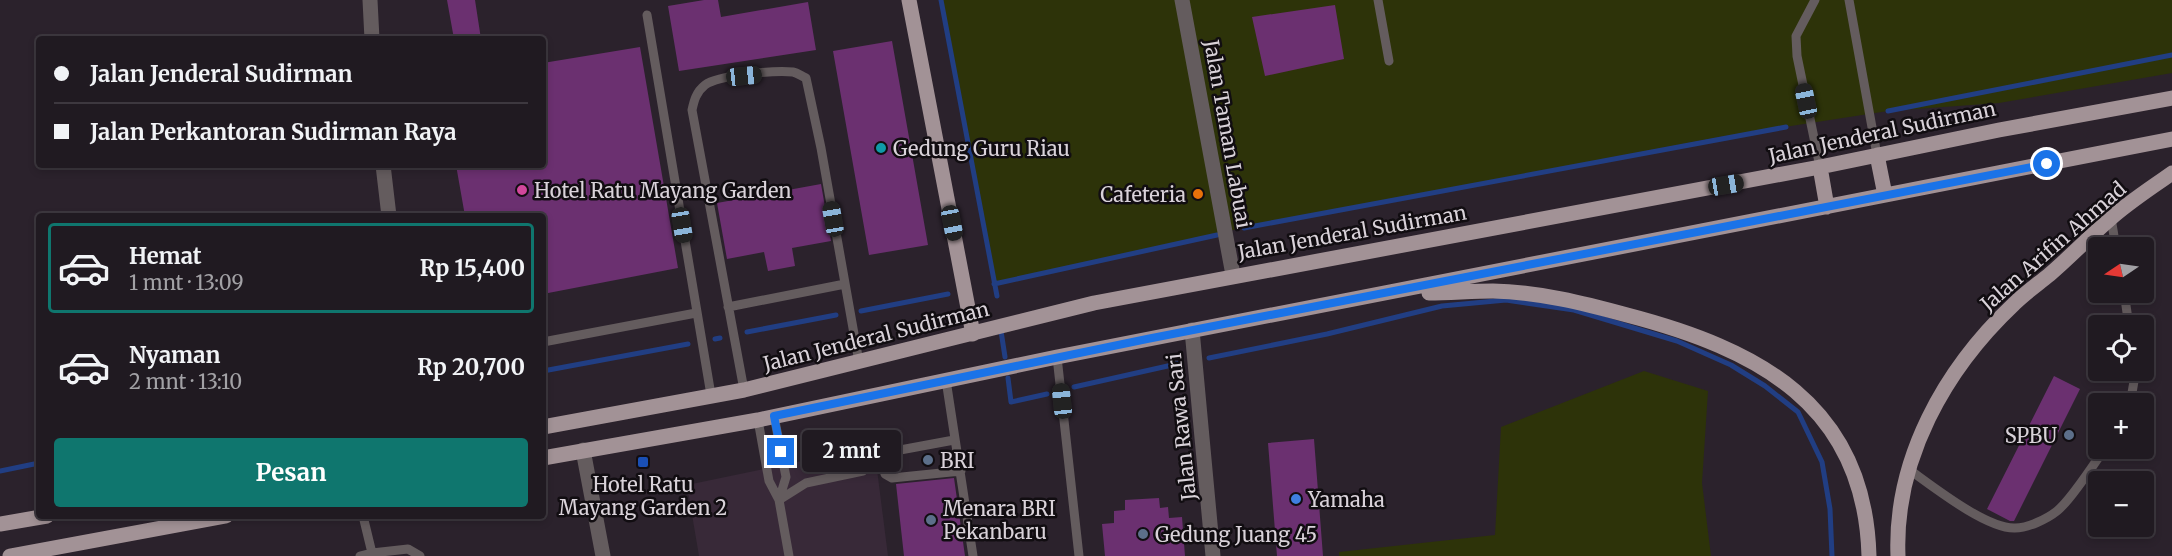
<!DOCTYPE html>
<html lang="id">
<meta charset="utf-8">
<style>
body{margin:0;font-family:Merriweather,serif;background:#28232a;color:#f1f3f6;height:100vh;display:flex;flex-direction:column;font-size:22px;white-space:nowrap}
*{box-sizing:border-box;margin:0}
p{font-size:20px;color:#a2a1a5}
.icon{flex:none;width:33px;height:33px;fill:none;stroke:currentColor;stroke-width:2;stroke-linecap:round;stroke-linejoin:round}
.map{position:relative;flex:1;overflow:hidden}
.side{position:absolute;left:36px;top:213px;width:510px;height:306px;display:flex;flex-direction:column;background:#201a21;border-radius:6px;box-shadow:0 3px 9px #0003,0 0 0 2px #3d383f}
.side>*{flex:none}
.guide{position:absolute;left:36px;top:36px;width:510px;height:132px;border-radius:6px;box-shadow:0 3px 9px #0003,0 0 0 2px #3d383f;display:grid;align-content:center;height:132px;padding:0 18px;background:#201a21}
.needle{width:39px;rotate:257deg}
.fabs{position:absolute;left:2088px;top:237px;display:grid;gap:12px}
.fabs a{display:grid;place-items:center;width:66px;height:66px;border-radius:6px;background:#201a21;box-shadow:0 3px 9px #0003,0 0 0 2px #3d383f;font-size:30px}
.end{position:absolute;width:27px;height:27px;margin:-14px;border:8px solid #1a73e8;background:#fff;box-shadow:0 0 0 3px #fff}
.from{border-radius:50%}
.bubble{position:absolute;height:42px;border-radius:6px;background:#201a21;box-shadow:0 3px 9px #0003,0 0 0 2px #3d383f;font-size:20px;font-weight:700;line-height:42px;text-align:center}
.car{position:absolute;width:18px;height:36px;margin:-18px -9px;border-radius:8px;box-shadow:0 0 4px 2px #0007;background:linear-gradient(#222 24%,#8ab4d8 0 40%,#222 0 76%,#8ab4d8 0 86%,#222 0)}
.guide b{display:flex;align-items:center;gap:21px;height:57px;font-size:22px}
.guide b+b{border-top:2px solid #3d383f}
.guide i{width:15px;height:15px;background:#f1f3f6}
ul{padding:10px 0 0;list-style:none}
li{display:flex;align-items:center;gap:18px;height:90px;margin:0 12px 9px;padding:0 6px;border:3px solid transparent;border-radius:6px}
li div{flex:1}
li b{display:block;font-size:22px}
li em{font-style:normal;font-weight:700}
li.on{border-color:#0f766e}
li>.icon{width:54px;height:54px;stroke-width:1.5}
.cta{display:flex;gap:12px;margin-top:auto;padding:12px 18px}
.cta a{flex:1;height:69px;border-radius:6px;background:#0f766e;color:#fff;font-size:24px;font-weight:700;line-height:69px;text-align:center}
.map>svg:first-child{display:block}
</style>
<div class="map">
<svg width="2172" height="556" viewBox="0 0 2172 556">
<rect width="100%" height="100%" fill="#2b222c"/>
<path fill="#382938" d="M874,446L888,556H699L687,485Z"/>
<path fill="#2d3309" d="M941,0H2172V73L1999,103L1888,111L1719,137L1251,226L994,284Z
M1644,371L1708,391L1702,483L1711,556H1339V552L1495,535L1501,427Z"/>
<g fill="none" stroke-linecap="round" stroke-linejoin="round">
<path stroke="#213e83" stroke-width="5" d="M941,0L997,296
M1888,111L2172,55
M1244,228L1786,127
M994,284L1217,235
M861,311L948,294
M1001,331L1005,357
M747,332L836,315
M715,339L720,338
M1209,358L1327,334L1442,306L1506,300L1574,310L1677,341L1731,365L1765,386L1798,412L1822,462L1830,509L1832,556
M543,371L688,344
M1008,378L1011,402L1047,394
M1074,387L1181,363
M0,471L39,463"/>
</g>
<path fill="#6b3070" d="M447,0H475L481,39H454Z
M704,0H718L721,17L808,2L816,50L679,71L668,6Z
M1335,5L1344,59L1265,76L1252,17Z
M892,41L928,245L869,255L833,51Z
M640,47L678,268L543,294V216H465L456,165H543V63Z
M821,184L831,241L792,248L795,266L768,271L764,252L727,259L717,203Z
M2054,376L2080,389L2014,521H2010L1987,509Z
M1314,439L1323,556H1277L1268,443Z
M954,478L965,556H904L896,484Z
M1159,498L1160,508L1168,507L1169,518L1182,517L1185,556H1105L1102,524L1114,523V511L1125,510V500Z"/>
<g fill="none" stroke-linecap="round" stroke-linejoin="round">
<path stroke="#645c5e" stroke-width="9" d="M1378,0L1389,61
M1815,0L1796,36L1797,56L1820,167
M1849,0L1877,155
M647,15L711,395
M2111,218L2116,248
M2124,292L2129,326
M728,307L845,284
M543,342L696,313
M1057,357L1079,556
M946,380L973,556
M744,390L692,110C694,101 696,92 705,85C718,75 776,70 793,72C798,73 801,76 806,78L821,148L859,362
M2130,404L2136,370
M774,416L786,477L779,500
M758,420L769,481L779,500L789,556
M954,440L884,453L881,460L885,474L892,478L961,471
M1907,468C1931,485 1986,529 2015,528C2028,528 2047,519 2057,511C2071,500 2094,464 2105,448
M779,500L806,483L863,471
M372,553L408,549L420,556
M360,556L372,553L363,516"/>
<path stroke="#645c5e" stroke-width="15" d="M370,0L372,39
M1182,0L1233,275
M383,165L389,216
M1192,330L1213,556
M583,450L603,556"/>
<path stroke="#a29296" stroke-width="15" d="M909,0L973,334
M1877,155L1885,195
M1820,167L1827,207
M1429,293C1450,293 1472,291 1493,291C1539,292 1583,303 1627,315C1757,349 1865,404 1869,556
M543,427L744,390L1094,303L1820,167L1999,130L2172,98
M543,458L758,420L1057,357L2172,139
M0,524L47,516
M10,556L226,516
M1898,556C1894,459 1945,369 2014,304C2025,293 2038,284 2049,275C2070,257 2089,237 2110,219C2129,202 2151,188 2172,173"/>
</g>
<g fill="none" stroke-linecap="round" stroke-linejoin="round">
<path stroke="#1a73e8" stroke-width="8" d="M781,452L774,416L1147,339L2047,164"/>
</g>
<circle fill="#0f9aa8" stroke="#110d11" stroke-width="2" cx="881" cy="148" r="6"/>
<circle fill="#d1479c" stroke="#110d11" stroke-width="2" cx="522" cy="190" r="6"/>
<circle fill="#e8710a" stroke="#110d11" stroke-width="2" cx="1198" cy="194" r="6"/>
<g fill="#5c6f8a" stroke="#110d11" stroke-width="2">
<circle cx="2069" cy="435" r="6"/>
<circle cx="928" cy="460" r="6"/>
<circle cx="931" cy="520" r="6"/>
<circle cx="1143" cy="534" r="6"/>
</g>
<rect fill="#1a4fb4" stroke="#110d11" stroke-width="2" x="637" y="456" width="12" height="12" rx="3"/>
<circle fill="#3f7fe0" stroke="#110d11" stroke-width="2" cx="1296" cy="499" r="6"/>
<g text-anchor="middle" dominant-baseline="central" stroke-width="5" stroke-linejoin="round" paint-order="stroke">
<g font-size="20" fill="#d9d2d9" stroke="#110d11">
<text transform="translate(1882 132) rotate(-12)">Jalan Jenderal Sudirman</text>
<text transform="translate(1228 134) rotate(80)">Jalan Taman Labuai</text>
<text transform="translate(1352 232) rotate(-10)">Jalan Jenderal Sudirman</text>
<text transform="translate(2053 246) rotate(-41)">Jalan Arifin Ahmad</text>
<text transform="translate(876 336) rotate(-14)">Jalan Jenderal Sudirman</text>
<text transform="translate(1181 427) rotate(-96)">Jalan Rawa Sari</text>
</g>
<g font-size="20" fill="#d9d2d9" stroke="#110d11" text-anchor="start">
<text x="893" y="148">Gedung Guru Riau</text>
<text x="534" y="190">Hotel Ratu Mayang Garden</text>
<text x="1186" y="194" text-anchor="end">Cafeteria</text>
<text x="2057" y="435" text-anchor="end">SPBU</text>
<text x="940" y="460">BRI</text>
<text x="643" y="484" text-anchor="middle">Hotel Ratu<tspan x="643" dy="23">Mayang Garden 2</tspan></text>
<text x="1308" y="499">Yamaha</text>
<text x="943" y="508">Menara BRI<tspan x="943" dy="23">Pekanbaru</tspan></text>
<text x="1155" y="534">Gedung Juang 45</text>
</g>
</g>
</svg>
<div class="fabs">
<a><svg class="needle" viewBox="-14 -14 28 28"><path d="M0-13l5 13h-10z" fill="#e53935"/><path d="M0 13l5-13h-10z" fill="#a2a1a5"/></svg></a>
<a><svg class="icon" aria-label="locate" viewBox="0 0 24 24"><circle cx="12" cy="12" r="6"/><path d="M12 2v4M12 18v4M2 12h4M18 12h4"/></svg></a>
<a>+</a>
<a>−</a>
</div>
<i class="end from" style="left:2047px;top:164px"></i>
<i class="end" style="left:781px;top:452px"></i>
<div class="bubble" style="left:802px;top:430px;width:99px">2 mnt</div>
<i class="car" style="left:744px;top:76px;rotate:84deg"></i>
<i class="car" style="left:1806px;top:101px;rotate:348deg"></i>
<i class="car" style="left:1726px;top:185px;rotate:80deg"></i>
<i class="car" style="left:833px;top:219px;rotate:350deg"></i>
<i class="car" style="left:952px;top:223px;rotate:169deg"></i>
<i class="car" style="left:682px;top:225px;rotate:171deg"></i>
<i class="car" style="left:1062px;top:401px;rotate:354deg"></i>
<div class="guide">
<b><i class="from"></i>Jalan Jenderal Sudirman</b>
<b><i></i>Jalan Perkantoran Sudirman Raya</b>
</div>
<section class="side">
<ul>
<li class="on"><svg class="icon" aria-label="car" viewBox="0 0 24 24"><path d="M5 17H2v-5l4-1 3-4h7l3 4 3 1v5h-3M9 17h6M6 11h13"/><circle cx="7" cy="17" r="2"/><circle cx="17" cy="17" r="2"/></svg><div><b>Hemat</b><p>1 mnt · 13:09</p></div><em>Rp 15,400</em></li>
<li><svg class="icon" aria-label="car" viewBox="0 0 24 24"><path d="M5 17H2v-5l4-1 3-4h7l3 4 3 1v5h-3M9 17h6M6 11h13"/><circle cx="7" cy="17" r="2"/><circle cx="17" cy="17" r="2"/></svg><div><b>Nyaman</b><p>2 mnt · 13:10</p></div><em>Rp 20,700</em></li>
</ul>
<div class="cta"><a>Pesan</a></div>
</section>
</div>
